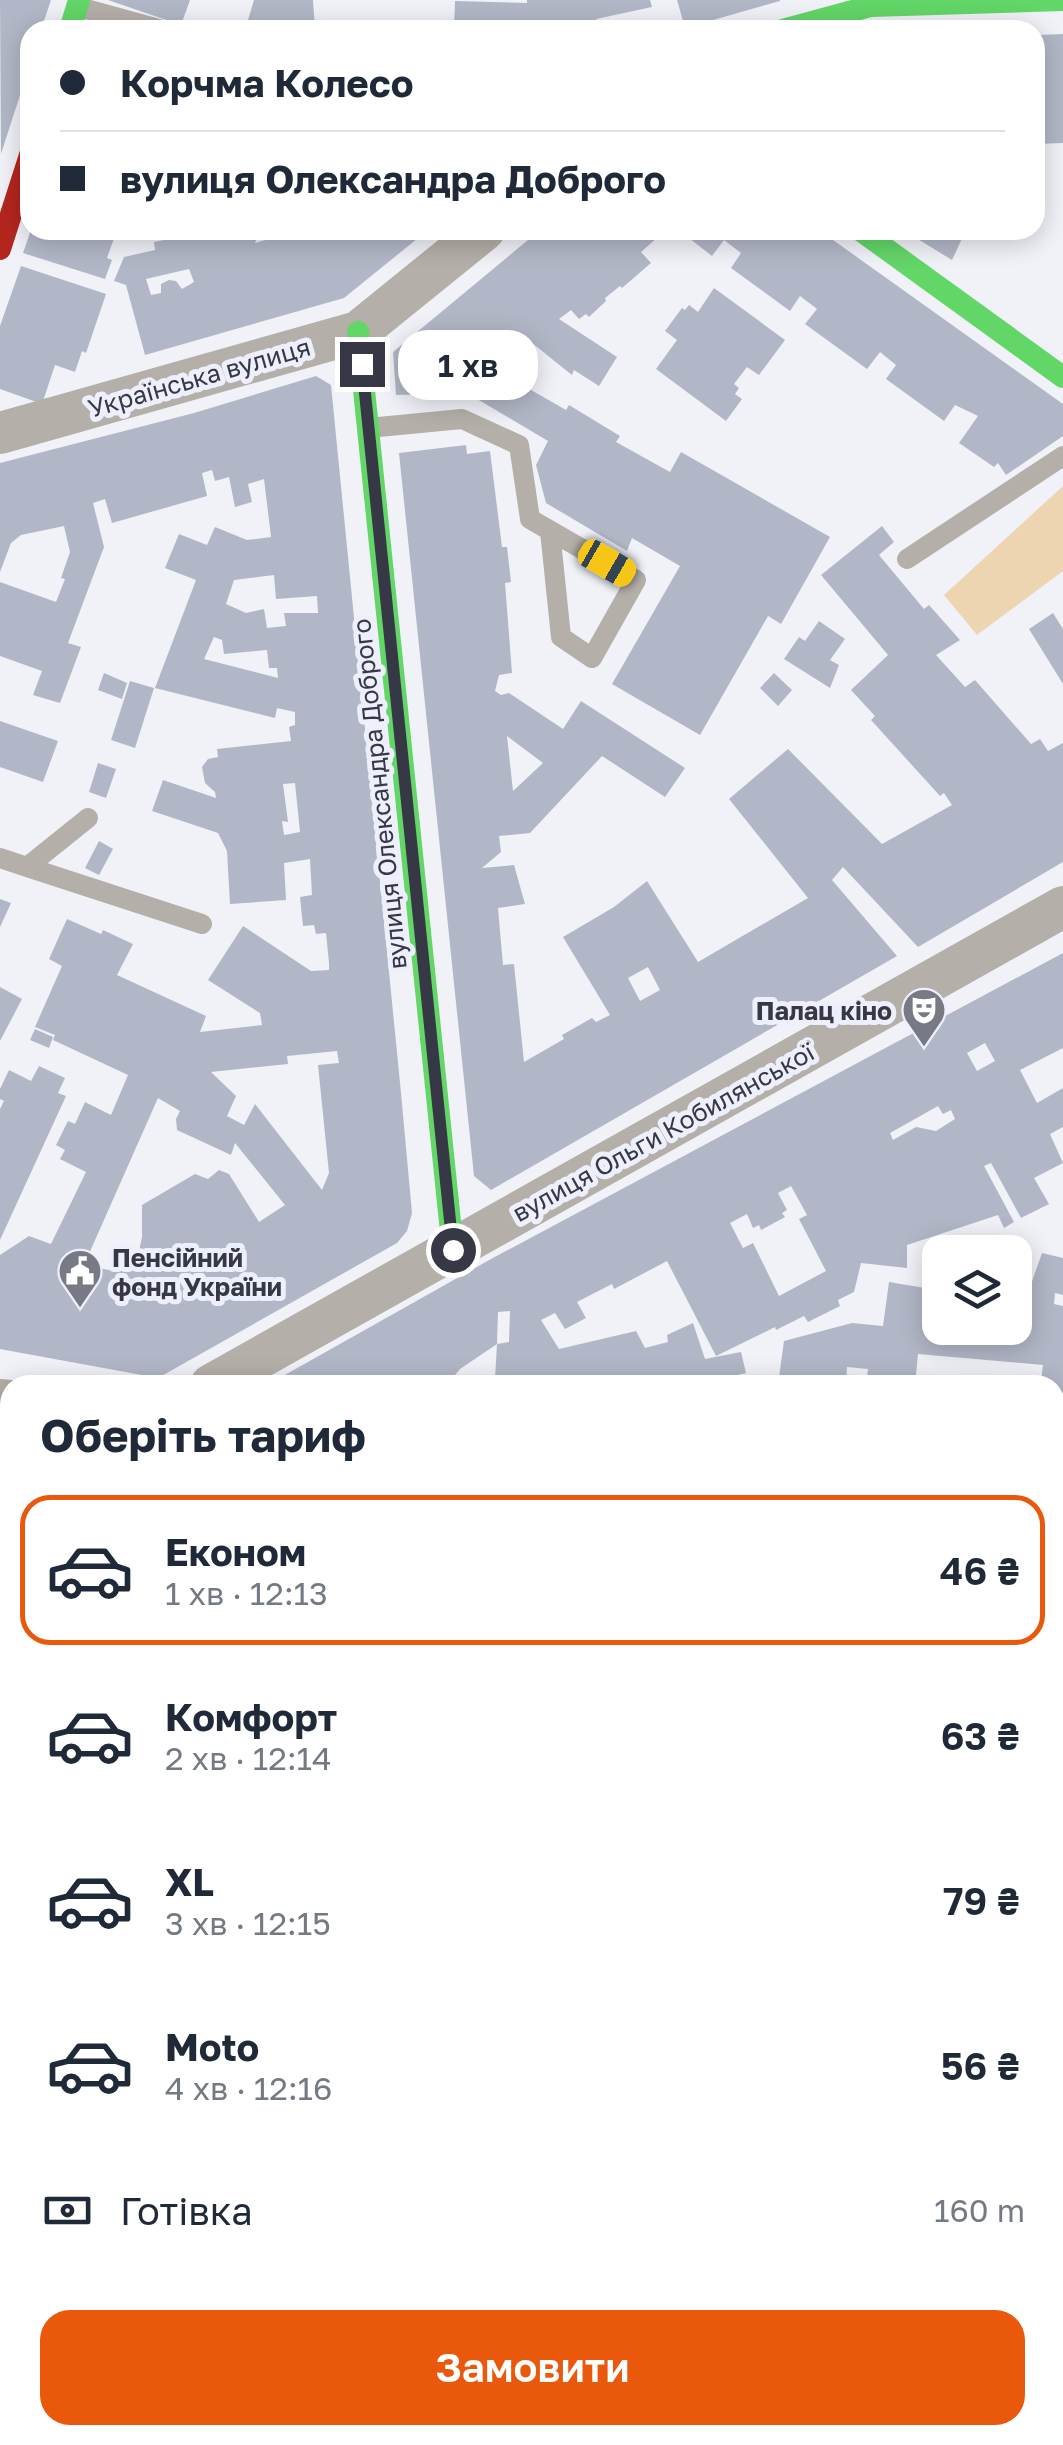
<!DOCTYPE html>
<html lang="uk">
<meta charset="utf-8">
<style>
body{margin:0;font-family:"Golos Text",sans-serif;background:#f2f2f3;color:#1f2937;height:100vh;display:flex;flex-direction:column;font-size:38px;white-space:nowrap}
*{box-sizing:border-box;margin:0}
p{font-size:32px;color:#747a83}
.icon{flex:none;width:55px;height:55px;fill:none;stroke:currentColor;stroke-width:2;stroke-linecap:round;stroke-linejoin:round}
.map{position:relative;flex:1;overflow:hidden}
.sheet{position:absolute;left:0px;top:1375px;width:1065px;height:1070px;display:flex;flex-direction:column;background:#fff;border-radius:30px 30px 0 0;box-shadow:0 5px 25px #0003}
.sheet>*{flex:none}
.hud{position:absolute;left:20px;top:20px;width:1025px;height:220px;border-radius:30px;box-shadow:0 5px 25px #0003;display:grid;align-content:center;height:220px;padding:0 40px;background:#fff}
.controls{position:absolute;left:922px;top:1235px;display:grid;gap:20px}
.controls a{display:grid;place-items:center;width:110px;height:110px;border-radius:20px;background:#fff;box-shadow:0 5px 25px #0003;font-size:50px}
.end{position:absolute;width:45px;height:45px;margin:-22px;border:12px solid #363945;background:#fff;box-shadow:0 0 0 5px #fff}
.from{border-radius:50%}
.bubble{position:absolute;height:70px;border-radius:30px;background:#fff;box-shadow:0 5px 25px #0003;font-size:32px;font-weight:600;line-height:70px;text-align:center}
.car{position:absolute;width:30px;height:60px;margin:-30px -15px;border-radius:12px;box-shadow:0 0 8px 2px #0007;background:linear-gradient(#f5c518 24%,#345 0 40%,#f5c518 0 76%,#345 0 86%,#f5c518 0)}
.hud b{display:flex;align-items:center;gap:35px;height:95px;font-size:38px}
.hud b+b{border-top:2px solid #e0e1e3}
.hud i{width:25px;height:25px;background:#1f2937}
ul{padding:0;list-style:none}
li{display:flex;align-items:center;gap:30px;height:150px;margin:0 20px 15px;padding:0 20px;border:5px solid transparent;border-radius:30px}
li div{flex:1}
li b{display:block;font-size:38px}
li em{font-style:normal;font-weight:600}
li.selected{border-color:#ea580c}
li>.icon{width:90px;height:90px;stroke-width:1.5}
h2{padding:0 40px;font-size:45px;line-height:120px}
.pay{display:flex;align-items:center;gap:25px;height:110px;padding:0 40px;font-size:38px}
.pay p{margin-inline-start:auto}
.button{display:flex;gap:20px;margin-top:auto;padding:20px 40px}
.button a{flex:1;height:115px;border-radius:30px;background:#ea580c;color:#fff;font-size:40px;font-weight:600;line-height:115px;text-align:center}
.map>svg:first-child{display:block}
</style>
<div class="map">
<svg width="1063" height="2445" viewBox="0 0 1063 2445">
<rect width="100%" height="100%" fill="#f0f2f8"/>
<path fill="#eed5b1" d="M1063,486V571L977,635L944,595Z
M0,1588L10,1590V1744L0,1746Z"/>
<path fill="#b2b7c7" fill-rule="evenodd" d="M0,0H51L41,30H30V64L1,154Z
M108,0H190L181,25Z
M254,0H313L315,30H245Z
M527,0H650L652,7L596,19L599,30H454L455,1L527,3Z
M677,0H780V1L685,28Z
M1063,34V143L1036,144L1037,35Z
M31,230H117L107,258L112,260L105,279L23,253Z
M159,230H260L255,243L301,230H428L344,298L145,355L126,285L114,281L124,257L155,250L154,242L164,240ZM189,269L194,282L182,289L176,281L169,280L161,284V293L151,295L146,279Z
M540,230H666L641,252L651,263L622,288L620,286L605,298L606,301L589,317L586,314L579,319L571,310L559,319L617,357L599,386L574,370L572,375L527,339L486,372L508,383L510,378L566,410L569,405L620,436L616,442L670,472L681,452L830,537L781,624L768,616L700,735L612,684L680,566L632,538L627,551L546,503L536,465L548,441L467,393L396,395L393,352Z
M688,230H819L1063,404V436L1006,475L998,463L994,467L959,443L978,416L955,405L944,421L886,379L896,365L880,352L867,369L805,324L817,309L800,296L790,311L731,268L741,253L724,240L712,256L685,235Z
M903,230H966L952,260Z
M21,266L106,294L86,353L82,351L75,372L55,365L42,404L0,389V326Z
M714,288L785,340L759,375L747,367L734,384L739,388L735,394L742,399L726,421L656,369L677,340L665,331L682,308L685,310L689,305L698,312Z
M316,376L331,385L401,1093L412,1213L407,1231L397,1243L158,1378L0,1349V1255L29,1236L51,1244L86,1172L60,1159L65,1150L56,1145L68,1121L75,1124L85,1102L111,1115L128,1075L53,1040L55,1035L35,1027L62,966L49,959L67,919L101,934L103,930L133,944L117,975L206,1016L200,1032L262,1025L260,1013L208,980L243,926L311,971L329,970V963L326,933L316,934L314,925L303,926L300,897L312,895L310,859L284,863L286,900L230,904L227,851L218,833L152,811L163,780L216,798L215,792L205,783L202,767L208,759L218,757L217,749L291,741L289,727L295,725V712L277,708L275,718L155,688L196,580L165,568L179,534L207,545L215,527L247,540L271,537L264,479L248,484L252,502L235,507L229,477L215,481L212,470L202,473L207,496L112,523L105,499L93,503L104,547L68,643L81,647L60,703L33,695L42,671L0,656V582L56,602L65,579L61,578L70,552L64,526L21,535L11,543L0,572V463L194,413ZM274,575L276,599L317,596L318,613H284L286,626L267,628L264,609L246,613L226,604L234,580ZM214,637L222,640L224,654L267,650L269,668H277L278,678L204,659ZM295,783L300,832L284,835L282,821L288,822L283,784ZM337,1051L339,1063L318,1065L329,1173L322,1190L255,1104L244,1125L227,1116L236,1096L211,1072L288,1064L287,1056ZM158,1098L180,1111L176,1119L177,1130L231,1155L235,1143L285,1205L259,1222L229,1174L219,1170L208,1179L195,1174L142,1205V1237L135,1270L121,1267L119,1272L84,1265Z
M466,445L467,454L490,451L502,547H507L511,582L505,583L512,673L499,675L495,691L501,695L509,693L563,729L581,701L685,768L665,797L602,756L530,833L499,836L501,852L482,868L514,865L525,904L498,908L503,965L514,964L524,1062L564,1039L562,1035L592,1018L596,1022L610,1015L563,937L614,907L647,881L698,962L808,898L729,799L788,749L882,844L952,805L944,793L940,796L871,720L875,716L851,690L888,655L821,575L882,526L894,542L879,555L924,609L929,605L960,640L936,655L965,687L975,680L1031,744L1040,739L1048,751L1063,743V862L918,947L843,867L832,880L897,956L491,1190L474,1176L399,453ZM507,736L543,763L513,791ZM648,967L660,990L640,1001L628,978Z
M1053,613L1063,629V684L1029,629Z
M819,621L845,639L830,660L839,665L830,688L784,659L799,637L805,641Z
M104,673L127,683L122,699L98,690Z
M774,673L792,690L778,706L760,688Z
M130,681L154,688L135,748L111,740Z
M0,721L58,741L43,782L0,767Z
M98,763L116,769L106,798L89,792Z
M99,841L113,849L99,875L85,868Z
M0,899L11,903L0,927Z
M1063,953V1048L1020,1070L1037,1103L1063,1088V1127L1050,1134L1063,1163L1034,1178L1049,1204L1021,1218L991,1163L984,1166L1014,1222L1004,1228L998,1215L907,1245V1268L861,1263L854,1292L838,1300L840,1306L808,1322L804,1316L776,1330L775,1327L716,1356L667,1261L614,1289L612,1284L577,1302L586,1318L565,1329L555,1313L541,1320L559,1349L636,1331L645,1348L668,1342L667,1335L693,1323L705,1359L741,1352L746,1373L697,1385H628L627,1382L472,1385L495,1379L497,1344L509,1342L510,1311L498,1312L497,1344L460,1369L447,1385H267L491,1259ZM985,1043L995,1061L977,1071L967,1053ZM938,1106L943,1114L951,1110L955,1119L936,1131L916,1127L893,1140L890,1133ZM791,1186L807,1215L799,1219L826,1271L779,1296L753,1243L743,1248L730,1223L747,1214L753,1228L759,1225L761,1230L785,1217L782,1213L787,1210L778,1193Z
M0,987L22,999L0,1041Z
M35,1029L53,1037L49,1048L30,1040Z
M39,1066L65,1078L58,1093L66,1096L0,1240V1109L4,1101L0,1099V1089L9,1070L31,1081Z
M1042,1253L1063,1258V1295L1055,1293L1054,1304L1063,1306V1606H1055V1385H1030V1382L1041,1381L1043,1365L918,1354L915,1385H866L868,1369L847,1367L846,1385H764L765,1376L779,1377L784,1341L852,1323L883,1326L889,1282L925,1288L927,1271L940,1272V1328H1015V1303L1028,1304L1029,1290Z
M1055,1714H1063V1959L1055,1958Z
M0,1836L10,1840V1948L0,1972Z
M1055,1972H1063V2034H1055Z
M9,2012H10V2035L3,2034Z
M9,2043H10V2168L0,2165V2079Z
M1055,2115H1063V2265L1055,2267Z
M0,2226L10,2227V2251L0,2249Z
M1063,2272V2418H1061L1055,2387V2274Z
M9,2300L10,2435H47L41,2445H0V2334Z
M496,2435H562L564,2445H457Z
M718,2435H897V2436L863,2445H720Z
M905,2435H966L969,2445H907Z"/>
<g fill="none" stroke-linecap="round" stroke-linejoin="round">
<path stroke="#b4afa8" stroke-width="20" d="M79,7L162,30
M368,428L462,419L519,445L530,519L636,580L592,658L561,637L550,531
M907,559L1063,456
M0,858L27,867L88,818
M27,867L202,924
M1026,2445L1063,2441"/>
<path stroke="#b4afa8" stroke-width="42" d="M0,433L358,332L484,230
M211,1385L1063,907
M0,1400L10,1401
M586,2435L588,2445
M1020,2435L1023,2445
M77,2445L79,2435"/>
<path stroke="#63d668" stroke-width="22" d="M70,30L79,0
M782,30L871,6L1063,0
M860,230L1063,377
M358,332L453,1251
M0,1791L10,1794
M1055,2071H1063
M258,2445L300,2435"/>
<path stroke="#ff974d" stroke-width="22" d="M0,1530L10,1531
M1055,1662L1063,1663"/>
<path stroke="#b3261e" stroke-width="22" d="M0,249L30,155"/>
</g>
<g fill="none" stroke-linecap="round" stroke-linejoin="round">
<path stroke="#363945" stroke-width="12" d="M362,364L453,1250"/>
</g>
<defs>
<symbol id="theatre-pin" viewBox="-11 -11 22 30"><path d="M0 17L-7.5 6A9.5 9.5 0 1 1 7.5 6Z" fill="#777a84" stroke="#edf0fc"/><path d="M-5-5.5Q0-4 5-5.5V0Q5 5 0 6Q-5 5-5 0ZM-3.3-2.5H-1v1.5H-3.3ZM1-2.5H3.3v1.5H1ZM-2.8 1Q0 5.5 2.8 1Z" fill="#fff"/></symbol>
<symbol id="civic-pin" viewBox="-11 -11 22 30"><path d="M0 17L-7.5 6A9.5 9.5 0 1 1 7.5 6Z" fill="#777a84" stroke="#edf0fc"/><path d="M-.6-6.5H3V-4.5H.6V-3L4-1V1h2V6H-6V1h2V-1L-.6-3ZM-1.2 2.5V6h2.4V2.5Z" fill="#fff"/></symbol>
</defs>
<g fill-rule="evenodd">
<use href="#theatre-pin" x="899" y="985" width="50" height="68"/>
<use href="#civic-pin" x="55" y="1246" width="50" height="68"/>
</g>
<g text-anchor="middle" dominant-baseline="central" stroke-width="10" stroke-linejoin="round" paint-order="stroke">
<g font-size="25" fill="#363945" stroke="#edf0fc">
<text transform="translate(199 377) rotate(-16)">Українська вулиця</text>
<text transform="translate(379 794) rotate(-96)">вулиця Олександра Доброго</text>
<text transform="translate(663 1132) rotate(-29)">вулиця Ольги Кобилянської</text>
</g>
<g font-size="25" font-weight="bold" fill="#363945" stroke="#edf0fc" text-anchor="end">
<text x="892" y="1010">Палац кіно</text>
<text x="112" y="1257" text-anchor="start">Пенсійний<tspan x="112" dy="29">фонд України</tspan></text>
</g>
</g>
</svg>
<div class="controls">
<a><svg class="icon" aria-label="layers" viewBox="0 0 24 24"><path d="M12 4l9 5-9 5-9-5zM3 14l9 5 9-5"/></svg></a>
</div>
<i class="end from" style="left:453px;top:1250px"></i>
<i class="end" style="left:362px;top:364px"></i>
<div class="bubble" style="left:398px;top:330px;width:140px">1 хв</div>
<i class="car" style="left:607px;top:563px;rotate:120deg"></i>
<div class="hud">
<b><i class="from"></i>Корчма Колесо</b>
<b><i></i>вулиця Олександра Доброго</b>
</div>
<section class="sheet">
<h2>Оберіть тариф</h2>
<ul>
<li class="selected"><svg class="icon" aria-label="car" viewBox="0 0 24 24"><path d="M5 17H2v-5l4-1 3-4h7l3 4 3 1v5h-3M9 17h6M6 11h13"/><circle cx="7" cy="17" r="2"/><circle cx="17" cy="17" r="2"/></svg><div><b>Економ</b><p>1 хв · 12:13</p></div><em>46 ₴</em></li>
<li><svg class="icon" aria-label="car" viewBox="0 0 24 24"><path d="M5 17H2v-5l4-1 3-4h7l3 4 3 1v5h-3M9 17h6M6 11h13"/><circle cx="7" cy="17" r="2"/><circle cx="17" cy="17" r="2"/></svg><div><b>Комфорт</b><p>2 хв · 12:14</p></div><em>63 ₴</em></li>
<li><svg class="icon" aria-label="car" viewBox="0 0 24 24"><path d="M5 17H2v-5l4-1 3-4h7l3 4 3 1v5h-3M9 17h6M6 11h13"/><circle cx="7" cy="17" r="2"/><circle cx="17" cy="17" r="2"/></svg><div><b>XL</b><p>3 хв · 12:15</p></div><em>79 ₴</em></li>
<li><svg class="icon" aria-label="car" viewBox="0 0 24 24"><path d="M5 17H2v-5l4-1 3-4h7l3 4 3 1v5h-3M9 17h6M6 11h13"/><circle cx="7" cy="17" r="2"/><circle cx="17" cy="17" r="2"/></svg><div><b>Moto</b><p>4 хв · 12:16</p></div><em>56 ₴</em></li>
</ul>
<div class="pay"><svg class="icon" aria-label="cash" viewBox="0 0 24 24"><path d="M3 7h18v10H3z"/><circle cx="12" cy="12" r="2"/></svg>Готівка<p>160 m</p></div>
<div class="button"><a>Замовити</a></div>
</section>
</div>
